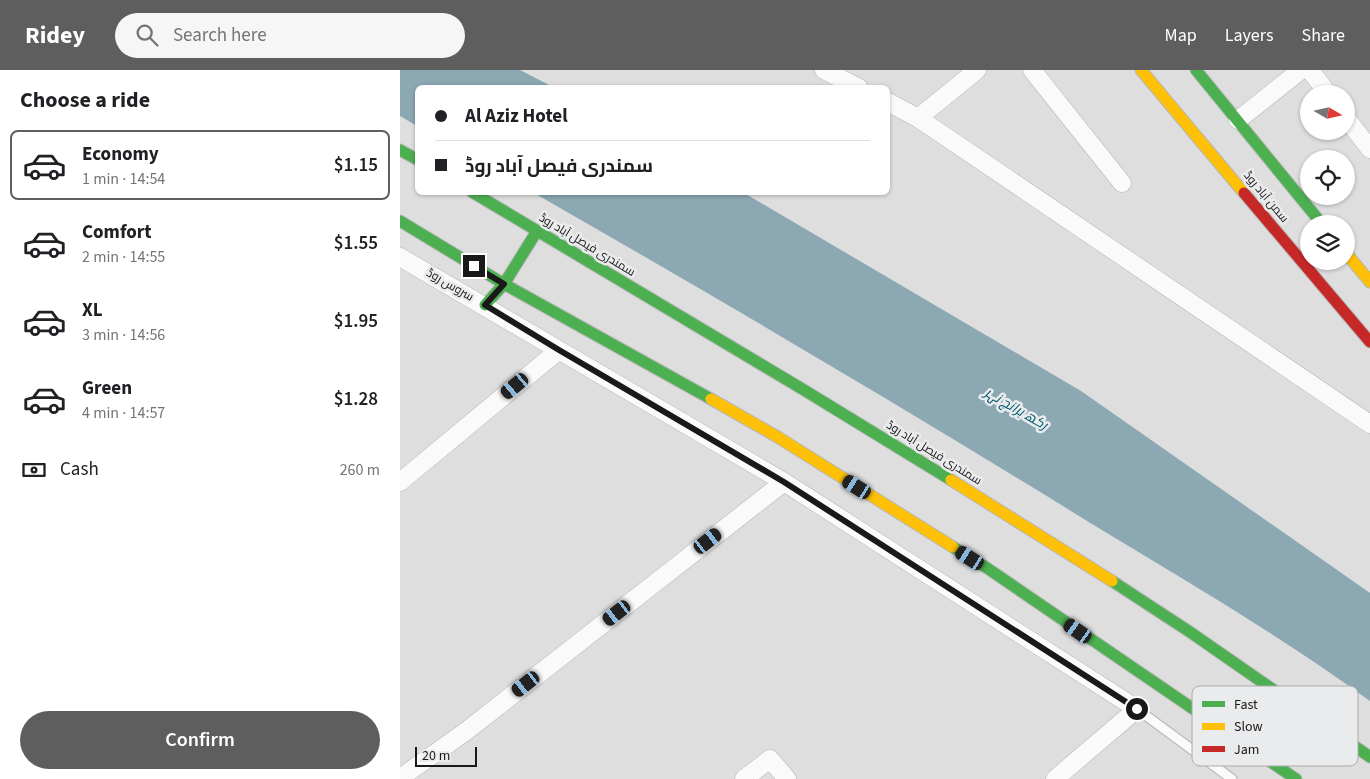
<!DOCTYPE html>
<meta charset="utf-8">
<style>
body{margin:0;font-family:"Source Sans 3",Cairo,sans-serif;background:#f6f6f6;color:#202124;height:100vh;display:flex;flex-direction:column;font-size:19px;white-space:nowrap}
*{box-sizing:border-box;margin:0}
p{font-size:16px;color:#757577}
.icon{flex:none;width:28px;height:28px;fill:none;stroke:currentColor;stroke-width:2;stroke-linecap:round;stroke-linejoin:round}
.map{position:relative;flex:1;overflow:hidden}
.panel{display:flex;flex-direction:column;background:#fff;width:400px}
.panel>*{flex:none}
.banner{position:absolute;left:15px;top:15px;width:475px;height:110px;border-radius:8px;box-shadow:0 1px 4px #0004;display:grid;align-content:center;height:110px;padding:0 20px;background:#fff}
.needle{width:32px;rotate:99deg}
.fabs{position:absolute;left:900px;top:15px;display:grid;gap:10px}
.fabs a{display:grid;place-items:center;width:55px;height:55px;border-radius:50%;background:#fff;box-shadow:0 1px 4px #0004;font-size:25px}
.scale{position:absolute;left:15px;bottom:12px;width:62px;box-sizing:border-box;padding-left:5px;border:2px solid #19191a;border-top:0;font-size:14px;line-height:18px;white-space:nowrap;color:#19191a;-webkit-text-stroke:4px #eaebec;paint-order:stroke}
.end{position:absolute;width:22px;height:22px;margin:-11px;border:6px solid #19191a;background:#fff;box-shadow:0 0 0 2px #fff}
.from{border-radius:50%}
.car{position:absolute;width:15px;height:30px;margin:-15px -8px;border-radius:6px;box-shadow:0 0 4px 1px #0007;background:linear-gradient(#222 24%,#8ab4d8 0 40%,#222 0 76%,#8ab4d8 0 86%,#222 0)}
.banner b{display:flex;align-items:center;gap:18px;height:48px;font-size:19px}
.banner b+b{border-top:1px solid #e0e0e0}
.banner i{width:12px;height:12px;background:#202124}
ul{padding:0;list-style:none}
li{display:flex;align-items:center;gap:15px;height:70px;margin:0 10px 8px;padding:0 10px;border:2px solid transparent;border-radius:8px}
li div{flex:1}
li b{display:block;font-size:19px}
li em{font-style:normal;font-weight:600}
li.on{border-color:#5e5e5f}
li>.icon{width:45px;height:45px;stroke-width:1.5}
h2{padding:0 20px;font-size:22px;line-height:60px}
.pay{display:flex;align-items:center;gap:12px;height:55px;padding:0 20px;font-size:19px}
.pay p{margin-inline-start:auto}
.button{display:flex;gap:10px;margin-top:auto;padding:10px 20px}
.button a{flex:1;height:58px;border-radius:30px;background:#5e5e5f;color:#fff;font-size:20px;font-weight:600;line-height:58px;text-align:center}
header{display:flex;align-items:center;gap:30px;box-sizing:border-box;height:70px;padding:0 25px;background:#5e5e5f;color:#fff}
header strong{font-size:24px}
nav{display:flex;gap:28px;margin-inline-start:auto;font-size:18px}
.search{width:350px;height:45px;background:#f6f6f6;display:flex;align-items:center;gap:12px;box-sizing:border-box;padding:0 18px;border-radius:28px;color:#757577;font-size:19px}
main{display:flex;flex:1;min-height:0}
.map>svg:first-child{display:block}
</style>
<header>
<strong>Ridey</strong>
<div class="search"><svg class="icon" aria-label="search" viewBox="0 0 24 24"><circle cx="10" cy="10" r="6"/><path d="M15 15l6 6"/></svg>Search here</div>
<nav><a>Map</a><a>Layers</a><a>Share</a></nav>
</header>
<main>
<section class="panel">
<h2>Choose a ride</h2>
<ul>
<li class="on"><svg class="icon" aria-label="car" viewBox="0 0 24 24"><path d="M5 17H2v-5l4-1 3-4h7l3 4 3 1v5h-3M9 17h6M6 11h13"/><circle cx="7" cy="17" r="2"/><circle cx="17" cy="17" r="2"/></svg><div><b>Economy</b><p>1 min · 14:54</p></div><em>$1.15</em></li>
<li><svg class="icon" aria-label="car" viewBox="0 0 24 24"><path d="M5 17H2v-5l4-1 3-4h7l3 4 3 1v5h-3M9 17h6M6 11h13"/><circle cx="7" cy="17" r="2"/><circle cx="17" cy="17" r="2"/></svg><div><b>Comfort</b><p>2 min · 14:55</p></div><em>$1.55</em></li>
<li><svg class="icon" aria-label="car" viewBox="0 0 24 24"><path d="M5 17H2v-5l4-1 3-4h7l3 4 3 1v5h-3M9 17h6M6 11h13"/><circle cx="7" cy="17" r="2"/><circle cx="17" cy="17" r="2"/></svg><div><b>XL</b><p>3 min · 14:56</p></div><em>$1.95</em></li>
<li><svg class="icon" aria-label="car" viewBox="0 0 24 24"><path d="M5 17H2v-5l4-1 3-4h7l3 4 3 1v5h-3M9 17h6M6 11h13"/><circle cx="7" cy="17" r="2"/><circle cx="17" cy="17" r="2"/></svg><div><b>Green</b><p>4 min · 14:57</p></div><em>$1.28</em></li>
</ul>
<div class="pay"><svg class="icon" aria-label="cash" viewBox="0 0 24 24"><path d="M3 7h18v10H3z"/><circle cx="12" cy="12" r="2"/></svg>Cash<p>260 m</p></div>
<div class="button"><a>Confirm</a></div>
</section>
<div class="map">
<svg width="970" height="709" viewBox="0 0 970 709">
<rect width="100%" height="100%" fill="#dedede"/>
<path fill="#8ba8b3" d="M0,0H120L153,17L18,18L17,56L0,46Z
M134,123H344L681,321L970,523V631C881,566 786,511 692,454C508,340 321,230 134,123Z"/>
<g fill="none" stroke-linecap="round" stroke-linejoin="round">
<defs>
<path id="lane" d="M737,639L832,709"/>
<path id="street" d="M424,0L459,18
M632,0L722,113
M910,0L928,24
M488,32L518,48L970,354
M518,48L577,0
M946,48L970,79
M838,50L901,0
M0,187L384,412L737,639L655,709
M0,412L159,280
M0,708L65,662L384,412
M344,709L370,689L387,709"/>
<path id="fast" d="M796,0L922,154
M0,80L18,90
M72,122L404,320L551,410
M0,151L104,214L311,329
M85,235L104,214L137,161
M553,477L587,498L896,709
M712,511L790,562L970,687"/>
<path id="slow" d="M741,0L844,123
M946,183L970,212
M311,329L376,366L553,477
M551,410L712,511"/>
<path id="jam" d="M844,123L970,272"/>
</defs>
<use href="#lane" stroke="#b6b6b6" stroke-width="11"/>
<use href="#street" stroke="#b6b6b6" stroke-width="19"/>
<use href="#fast" stroke="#b6b6b6" stroke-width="13"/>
<use href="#slow" stroke="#b6b6b6" stroke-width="13"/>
<use href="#jam" stroke="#b6b6b6" stroke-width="13"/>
<use href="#lane" stroke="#fafafa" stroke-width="9"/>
<use href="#street" stroke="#fafafa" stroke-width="18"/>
<use href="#fast" stroke="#4caf50" stroke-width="11"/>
<use href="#slow" stroke="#ffc107" stroke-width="11"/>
<use href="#jam" stroke="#c62828" stroke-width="11"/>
</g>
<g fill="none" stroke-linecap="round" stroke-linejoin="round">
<path stroke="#19191a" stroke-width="6" d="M74,196L104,214L85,235L159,280L384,412L737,639"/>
</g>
<g text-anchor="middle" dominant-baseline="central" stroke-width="5" stroke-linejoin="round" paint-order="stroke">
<g font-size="12" fill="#19191a" stroke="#eaebec">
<text transform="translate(866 127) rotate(50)">سمن آباد روڈ</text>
<text transform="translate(187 175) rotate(31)">سمندری فیصل آباد روڈ</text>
<text transform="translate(50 215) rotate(30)">سروس روڈ</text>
<text transform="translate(534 383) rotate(32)">سمندری فیصل آباد روڈ</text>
</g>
<g font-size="14" font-style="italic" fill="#005b71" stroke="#eaebec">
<text transform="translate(616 339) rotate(30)">رکھ برانچ نہر</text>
</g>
</g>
<rect x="792" y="616" width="166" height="80" rx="8" fill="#eaebec" stroke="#abacad" stroke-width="1"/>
<rect x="802" y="631" width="23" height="6" fill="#4caf50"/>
<rect x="802" y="653" width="23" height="7" fill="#ffc107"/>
<rect x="802" y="676" width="23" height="6" fill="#c62828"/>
<g font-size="14" fill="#19191a">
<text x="834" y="639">Fast</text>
<text x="834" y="661">Slow</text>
<text x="834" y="684">Jam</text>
</g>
</svg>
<div class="fabs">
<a><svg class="needle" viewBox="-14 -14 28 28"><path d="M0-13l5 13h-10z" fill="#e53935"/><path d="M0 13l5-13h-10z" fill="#757577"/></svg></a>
<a><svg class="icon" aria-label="locate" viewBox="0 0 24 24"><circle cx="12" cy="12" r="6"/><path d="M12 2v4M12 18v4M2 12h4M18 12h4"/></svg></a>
<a><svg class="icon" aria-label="layers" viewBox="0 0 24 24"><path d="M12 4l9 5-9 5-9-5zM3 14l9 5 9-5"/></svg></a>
</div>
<div class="scale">20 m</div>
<i class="end from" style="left:737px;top:639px"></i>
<i class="end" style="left:74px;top:196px"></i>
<i class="car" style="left:115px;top:316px;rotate:230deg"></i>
<i class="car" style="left:457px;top:417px;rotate:302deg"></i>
<i class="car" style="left:308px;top:471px;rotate:52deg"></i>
<i class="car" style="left:570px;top:488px;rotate:302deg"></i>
<i class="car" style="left:217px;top:543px;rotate:232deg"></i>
<i class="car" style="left:678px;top:561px;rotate:305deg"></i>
<i class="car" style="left:126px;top:614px;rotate:232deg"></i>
<div class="banner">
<b><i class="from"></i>Al Aziz Hotel</b>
<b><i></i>سمندری فیصل آباد روڈ</b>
</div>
</div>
</main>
